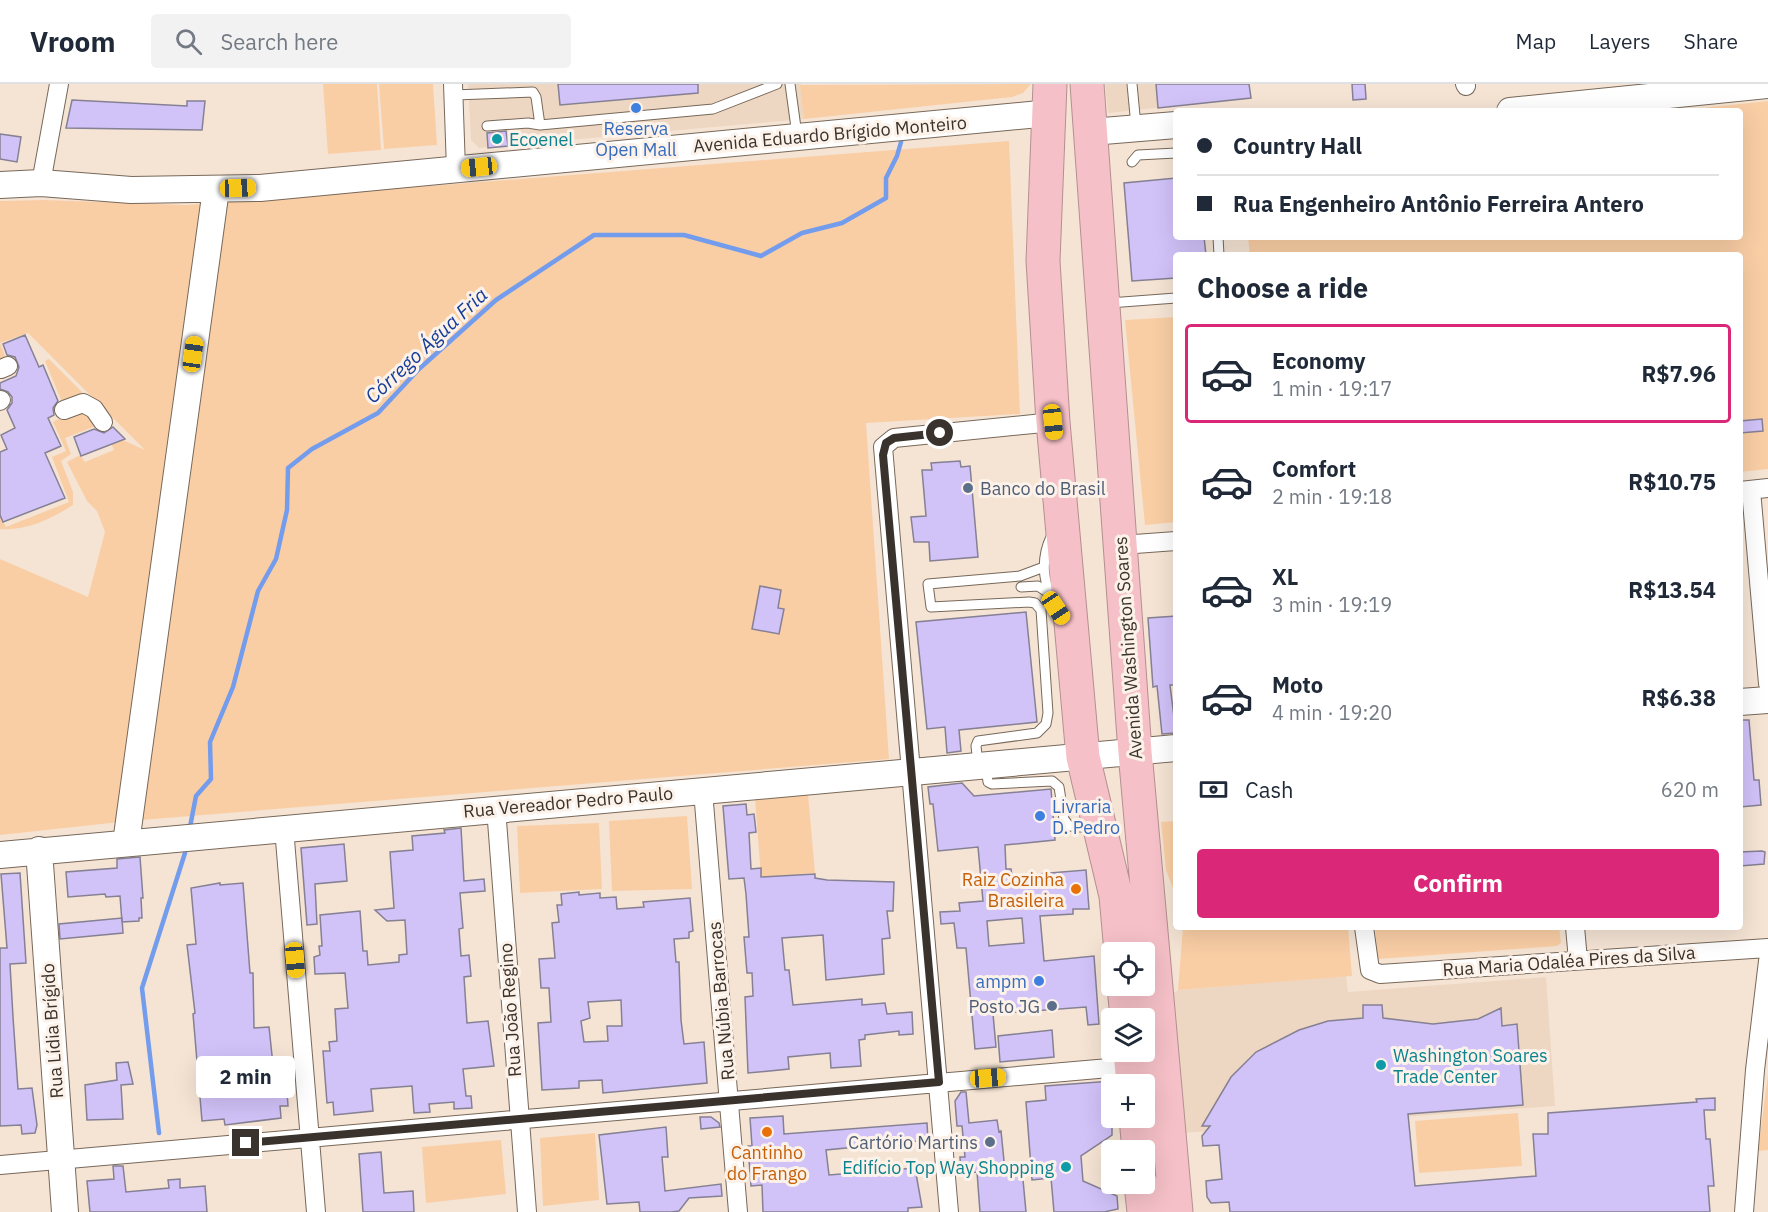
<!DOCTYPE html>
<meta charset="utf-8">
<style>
body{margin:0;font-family:"IBM Plex Sans",sans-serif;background:#f2f2f3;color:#1f2937;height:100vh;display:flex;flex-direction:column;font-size:22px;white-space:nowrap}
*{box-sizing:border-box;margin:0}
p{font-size:20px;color:#747a83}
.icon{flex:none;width:33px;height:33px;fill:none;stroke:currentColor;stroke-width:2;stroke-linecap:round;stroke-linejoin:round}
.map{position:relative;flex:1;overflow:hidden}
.drawer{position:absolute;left:1173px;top:168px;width:570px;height:678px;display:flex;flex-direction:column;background:#fff;border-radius:6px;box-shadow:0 6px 24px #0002}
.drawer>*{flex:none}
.hud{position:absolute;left:1173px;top:24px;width:570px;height:132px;border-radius:6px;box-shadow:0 6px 24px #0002;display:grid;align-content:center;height:132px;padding:0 24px;background:#fff}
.fabs{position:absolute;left:1101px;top:858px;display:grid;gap:12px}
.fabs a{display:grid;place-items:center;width:54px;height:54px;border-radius:6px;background:#fff;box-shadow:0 6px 24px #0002;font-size:30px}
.end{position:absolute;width:27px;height:27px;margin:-14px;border:8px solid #3a332d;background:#fff;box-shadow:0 0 0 3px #fff}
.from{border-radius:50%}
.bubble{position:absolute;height:42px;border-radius:6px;background:#fff;box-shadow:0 6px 24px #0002;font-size:20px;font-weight:800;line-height:42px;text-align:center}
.car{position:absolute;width:18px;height:36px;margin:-18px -9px;border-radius:8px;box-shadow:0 0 4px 2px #0007;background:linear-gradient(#f5c518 24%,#345 0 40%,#f5c518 0 76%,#345 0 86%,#f5c518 0)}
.hud b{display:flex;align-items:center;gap:21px;height:57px;font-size:22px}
.hud b+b{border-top:2px solid #e0e1e3}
.hud i{width:15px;height:15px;background:#1f2937}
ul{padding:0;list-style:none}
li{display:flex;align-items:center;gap:18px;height:99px;margin:0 12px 9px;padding:0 12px;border:3px solid transparent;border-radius:6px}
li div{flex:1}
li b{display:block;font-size:22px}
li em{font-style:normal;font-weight:800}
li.on{border-color:#db2777}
li>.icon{width:54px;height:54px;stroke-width:1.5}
h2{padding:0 24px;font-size:27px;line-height:72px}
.pay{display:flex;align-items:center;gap:15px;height:66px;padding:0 24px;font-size:22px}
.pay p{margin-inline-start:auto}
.action{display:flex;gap:12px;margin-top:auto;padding:12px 24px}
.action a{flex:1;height:69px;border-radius:6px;background:#db2777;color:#fff;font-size:24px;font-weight:800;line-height:69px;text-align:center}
header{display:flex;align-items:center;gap:36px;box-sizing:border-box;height:84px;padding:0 30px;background:#fff;border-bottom:2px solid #e0e1e3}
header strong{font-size:28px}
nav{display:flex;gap:33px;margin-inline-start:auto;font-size:21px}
.search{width:420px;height:54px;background:#f2f2f3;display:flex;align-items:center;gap:15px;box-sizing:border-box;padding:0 21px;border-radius:6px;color:#747a83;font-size:22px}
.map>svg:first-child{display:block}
</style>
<header>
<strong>Vroom</strong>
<div class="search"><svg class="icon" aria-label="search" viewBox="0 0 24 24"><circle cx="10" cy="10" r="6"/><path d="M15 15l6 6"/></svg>Search here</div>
<nav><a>Map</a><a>Layers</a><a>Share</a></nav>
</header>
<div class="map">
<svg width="1768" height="1128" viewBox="0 0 1768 1128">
<rect width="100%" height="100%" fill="#f5e4d4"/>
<path fill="#eed7c2" d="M468,0H801L804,35L479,64L471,56Z
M1105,0H1249L1251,14L1108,29Z
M1346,892L1348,908L1546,893L1555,1022L1182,1049L1176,969L1174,909L1178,906Z"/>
<path fill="#f9cea5" d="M323,0H377L381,66L328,70Z
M379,0H433L437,61L384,65Z
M1031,0L1023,9L1012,13L804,35L800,1Z
M1768,17V385L1740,388V171H1250L1248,153H1740V27H1673Z
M1009,57L1020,330L866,339L889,675L129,737L0,751V475L88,513L105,448L97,427L87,417L67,378L80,371L85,378L114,366L108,352H114L145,366L28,249L0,259L8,280H0V117L44,116L186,121Z
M1176,233V438L1145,441L1125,236Z
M49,275L87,313L64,323L45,277Z
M81,322L96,342L65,354L71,370L61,377L73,408V421C51,435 27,447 0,445V432L6,443L69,418L52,373L66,367L53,338Z
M808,710L815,789L761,793L755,715Z
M687,732L692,805L612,807L609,737Z
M1176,737V812L1166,786L1161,738Z
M599,739L602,805L520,809L517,742Z
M1183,843H1348L1352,892L1178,906Z
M1375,843H1559L1561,859L1557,862L1378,875Z
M1768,990V1066L1758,1067Z
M1518,1029L1522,1082L1419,1089L1415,1037Z
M595,1049L599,1116L543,1122L540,1054Z
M501,1056L506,1110L426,1119L422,1063Z"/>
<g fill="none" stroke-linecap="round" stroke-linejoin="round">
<path stroke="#739ced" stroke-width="4.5" d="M190,743L196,712L211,695L210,658L233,603L258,507L276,475L287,426L288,384L312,365L378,329L419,285L496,216L594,151H684L761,172L802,149L842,139L886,114V94L897,72L901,58
M159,1049L142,904L185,769"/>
</g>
<path fill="#d1c2f8" stroke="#858093" stroke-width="1.5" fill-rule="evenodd" d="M558,0H698V9L560,21Z
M1156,0H1249L1251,14L1158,24Z
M1352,0H1365L1366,15L1353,16Z
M72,16L187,22V17H205L202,46L66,44Z
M506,47L508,62L488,64L487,49Z
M0,50L21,53L17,78L0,75Z
M1176,94V153H1204L1206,171H1176V194L1132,197L1124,99Z
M25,251L39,283L43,281L58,317L53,324L54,331L48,334L61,362L45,369L65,414L3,438L0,431V368L7,365L1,351L15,344L7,326L12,319V313L8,308L0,305V299L16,292L19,283L15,273L7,271L3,260Z
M1762,335L1763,347L1740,349V337Z
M113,343L125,355L81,372L74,353L94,345L104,349Z
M960,377L961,383L970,382L978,473L930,477L929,458H914L911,433L926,432L922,386H932L931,379Z
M760,502L781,506L778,524L784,525L779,550L752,545Z
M1026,528L1037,638L959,646L961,667L947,669L945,643L927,645L916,538Z
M1176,532V601H1170L1176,649L1162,650L1157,602L1153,603L1148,534Z
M1740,636H1749L1754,696H1759L1761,721L1740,723Z
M962,699L974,712L1051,705L1055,756L1005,761L1006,785H1011L1012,792L1086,786L1089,825H1073V830L1040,832L1044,877L1094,872L1099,940L1088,941L1086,923L993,930L996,963L975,965L966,864H957L954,839L941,840L940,828L960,827L959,819L983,817L978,763L938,767L933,720H930L928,703ZM1022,834L1024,859L989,862L987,837Z
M746,720L747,731L754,730L756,748L749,749L751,785L761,784V793L815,790V794L827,796L894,798L893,827H887L890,854L882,855L884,890L826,896L823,851L782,854L785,886H789L793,921L862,915V921L885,919L887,930L912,928L913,950L899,951V947L865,951V955L859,956L861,982L831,984L830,969L788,973L789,985L748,989L745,913L753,912L752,889H747L744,853H749L746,810L744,794L729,795L723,722Z
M461,744L464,797L484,795L485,807L460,809L463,844L459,845L461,872L469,871L471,892L464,893L467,939L488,937L494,982L463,985L466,1012H471L472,1024L454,1025V1018L429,1020L430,1028L414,1029L412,1002L371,1005L373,1027L334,1031L333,1018L327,1019L323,967H330L329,958L337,957L335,925L348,924L345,889L315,890L314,873L320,871L319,862H322L320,831L360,827L363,867H367L368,881L399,878V871L407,870L405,836L387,837L375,826L394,824L390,768L413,766L412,752L445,749L444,746Z
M344,760L347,797L315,800L317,840L307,841L301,764Z
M1762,767L1765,768L1764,780L1740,782V768Z
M140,773L143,814H141L142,834H139V837L122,838L120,812L106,813L105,810L68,813L66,788L117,784V775Z
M20,789L26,879L10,880L13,933L18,1005L32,1004L37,1041L35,1049L22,1050L21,1041L0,1042V864H7L1,790Z
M220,799V801L243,799L250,889H253L254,944L269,943L276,1009L287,1008L288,1022H280L281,1034L225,1041L224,1035L202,1037L193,930L195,929L187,861L196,860L191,804Z
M579,808V811L600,809V814L616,813L617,825L644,823L643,818L690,814L693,847L689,848V854L674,855L676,878H679L681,936L684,960L704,958L707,999L603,1009L602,996L579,997V1004L542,1006L538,939L551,938L549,904H541L539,875L555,874L552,839L559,838L557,821H562L561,810ZM621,916L622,942H607L608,957L584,958L581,937L590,934L588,918Z
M122,834L123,849L60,855L59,840Z
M1363,921H1382L1383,934L1433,940L1478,935L1501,924L1502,942L1517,940L1523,1021L1408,1030L1415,1102L1536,1092L1533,1050H1548V1029L1697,1018L1696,1015L1715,1014V1026H1704L1706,1055H1710L1714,1102H1708L1710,1128H1230L1229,1118L1211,1119L1207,1113L1206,1097L1222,1095L1219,1061L1203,1062L1202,1052L1210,1042H1202L1231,993L1256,968L1299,946L1328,937L1363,934Z
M1052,946L1054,973L1000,978L998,952Z
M128,978L133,1000L121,1001L123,1035L87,1036L85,1001L117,996L116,979Z
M1112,997V1051L1081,1072L1083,1097L1117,1112L1118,1125L1104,1128H1054L1051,1094L1032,1096L1026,1018L1046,1016L1045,1002Z
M961,1008H966L969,1039L997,1036L999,1048L1001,1047L1005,1087L1022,1085L1026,1128H980L977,1088L961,1090L960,1073H965L962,1042H957L955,1017Z
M783,1032L784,1050L927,1039L928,1056L826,1066L829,1091L915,1084L922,1123L908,1124V1128H763L762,1101L751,1102L748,1062H752L750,1034Z
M700,1033H711L719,1039L720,1043L701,1045Z
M666,1043L668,1073H662L665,1107L721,1100L722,1112L689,1114L679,1127L671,1128H640L639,1118L607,1120L599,1051Z
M381,1068L384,1109L413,1107L414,1128H363L359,1070Z
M113,1082H123L126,1108L169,1104L168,1096L180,1095V1104L205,1102L207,1128H90L87,1097L114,1095Z"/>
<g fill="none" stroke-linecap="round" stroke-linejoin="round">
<defs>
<path id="lane" d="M790,0L797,51
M1132,0L1136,42
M454,11L533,8L536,13L540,41
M487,42L528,39L540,41L713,25L777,0
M1132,78L1138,71L1176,69
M1218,153L1219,171
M1109,219L1176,214
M1051,453C1039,478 1044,506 1059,528
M1021,503L1038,502L1047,508
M978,679L976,662L978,657L1037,649L1046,640L1048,629L1041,526L1035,519L1029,518L931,523L928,500L1020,492L1044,483
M986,683L988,698L992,700L1052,697L1059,703L1064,735L1069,742L1094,744"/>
<path id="street" d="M453,0L456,85
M1465,0L1466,2
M41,99L59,0
M1,285L8,282
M0,317L1,316
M64,326L83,319L94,325L103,338
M1751,406L1768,600
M1740,407L1768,404
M1121,461L1176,457
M703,707L738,1128
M496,724L527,1128
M284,744L316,1128
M1364,843L1370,886L1380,890L1768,864
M1575,843L1578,876
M0,1081L1132,982
M949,1128L883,363L894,354L1053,338
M1744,1128L1755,986L1768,877"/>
<path id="secondary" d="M1510,27L1768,1
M1091,48L1176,41
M0,101L41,99L131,106L260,104L1050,29
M1740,618L1768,616
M126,759L216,105
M39,766L65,1128
M0,771L1176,664"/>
<path id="highway" d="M1050,0L1043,177L1053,338L1083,673L1116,812L1121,868
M1087,0L1135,668L1176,1128
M1124,902L1127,934
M1130,968L1133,1000
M1136,1034L1139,1066
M1141,1100L1144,1128"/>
</defs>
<use href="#lane" stroke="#77685a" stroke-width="11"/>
<use href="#street" stroke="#77685a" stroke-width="20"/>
<use href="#secondary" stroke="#77685a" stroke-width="28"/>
<use href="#highway" stroke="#b48f91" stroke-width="35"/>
<use href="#lane" stroke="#fff" stroke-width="9"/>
<use href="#street" stroke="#fff" stroke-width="18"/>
<use href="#secondary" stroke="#fff" stroke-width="26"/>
<use href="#highway" stroke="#f5c0c7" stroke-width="33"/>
</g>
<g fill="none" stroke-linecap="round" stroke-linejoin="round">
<path stroke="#3a332d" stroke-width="8" d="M246,1059L939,998L883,371L886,359L894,354L940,349"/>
</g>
<g fill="#3f7fe0" stroke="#fdf2e9" stroke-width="2">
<circle cx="636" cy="24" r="6"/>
<circle cx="1040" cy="732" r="6"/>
<circle cx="1039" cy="897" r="6"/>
</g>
<g fill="#0f9aa8" stroke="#fdf2e9" stroke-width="2">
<circle cx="497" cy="55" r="6"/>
<circle cx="1381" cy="981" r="6"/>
<circle cx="1066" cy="1083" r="6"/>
</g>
<g fill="#5c6f8a" stroke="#fdf2e9" stroke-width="2">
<circle cx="968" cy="404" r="6"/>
<circle cx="1052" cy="922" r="6"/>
<circle cx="990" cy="1058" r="6"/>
</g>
<g fill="#e8710a" stroke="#fdf2e9" stroke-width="2">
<circle cx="1076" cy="805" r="6"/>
<circle cx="767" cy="1048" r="6"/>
</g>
<g text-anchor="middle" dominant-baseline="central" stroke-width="6" stroke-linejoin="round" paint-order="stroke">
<g font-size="18" fill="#366cbe" stroke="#fdf2e9">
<text x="636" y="44">Reserva<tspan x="636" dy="21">Open Mall</tspan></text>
<text x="1052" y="722" text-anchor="start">Livraria<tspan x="1052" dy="21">D. Pedro</tspan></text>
<text x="1027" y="897" text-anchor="end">ampm</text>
</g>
<g font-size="18" fill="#3a332d" stroke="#fdf2e9">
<text transform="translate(830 50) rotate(-5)">Avenida Eduardo Brígido Monteiro</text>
<text transform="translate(1128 564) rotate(-94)">Avenida Washington Soares</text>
<text transform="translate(568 718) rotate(-5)">Rua Vereador Pedro Paulo</text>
<text transform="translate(1569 877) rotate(-4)">Rua Maria Odaléa Pires da Silva</text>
<text transform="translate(721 917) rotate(-95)">Rua Núbia Barrocas</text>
<text transform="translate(510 926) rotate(-94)">Rua João Regino</text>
<text transform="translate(52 947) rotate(-94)">Rua Lídia Brígido</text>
</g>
<g font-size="18" fill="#0d838f" stroke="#fdf2e9" text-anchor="start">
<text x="509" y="55">Ecoenel</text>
<text x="1393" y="971">Washington Soares<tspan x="1393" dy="21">Trade Center</tspan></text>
<text x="1054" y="1083" text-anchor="end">Edifício Top Way Shopping</text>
</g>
<g font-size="18" fill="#4e5e75" stroke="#fdf2e9" text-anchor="end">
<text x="980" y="404" text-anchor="start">Banco do Brasil</text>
<text x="1040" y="922">Posto JG</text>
<text x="978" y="1058">Cartório Martins</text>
</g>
<g font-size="18" fill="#c56008" stroke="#fdf2e9" text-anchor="end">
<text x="1064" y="795">Raiz Cozinha<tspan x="1064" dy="21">Brasileira</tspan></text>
<text x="767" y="1068" text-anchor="middle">Cantinho<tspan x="767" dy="21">do Frango</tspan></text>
</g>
<g font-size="20" font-style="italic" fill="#153e9a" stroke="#fdf2e9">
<text transform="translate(426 261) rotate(-43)">Córrego Água Fria</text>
</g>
</g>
</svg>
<div class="fabs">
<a><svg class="icon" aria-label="locate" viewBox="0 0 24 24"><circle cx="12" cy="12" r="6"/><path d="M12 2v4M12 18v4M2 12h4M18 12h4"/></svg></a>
<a><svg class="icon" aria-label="layers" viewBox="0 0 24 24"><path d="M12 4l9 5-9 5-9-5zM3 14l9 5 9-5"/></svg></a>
<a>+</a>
<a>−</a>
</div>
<i class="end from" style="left:940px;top:349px"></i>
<i class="end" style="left:246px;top:1059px"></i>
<div class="bubble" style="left:196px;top:972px;width:99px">2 min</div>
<i class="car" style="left:479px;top:83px;rotate:264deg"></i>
<i class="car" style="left:238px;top:104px;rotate:88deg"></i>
<i class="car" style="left:193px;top:270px;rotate:8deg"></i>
<i class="car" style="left:1053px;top:338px;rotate:174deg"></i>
<i class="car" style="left:1056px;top:524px;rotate:146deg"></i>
<i class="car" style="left:295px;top:876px;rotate:175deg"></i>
<i class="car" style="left:988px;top:994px;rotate:86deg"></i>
<div class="hud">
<b><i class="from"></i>Country Hall</b>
<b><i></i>Rua Engenheiro Antônio Ferreira Antero</b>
</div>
<section class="drawer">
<h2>Choose a ride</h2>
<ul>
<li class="on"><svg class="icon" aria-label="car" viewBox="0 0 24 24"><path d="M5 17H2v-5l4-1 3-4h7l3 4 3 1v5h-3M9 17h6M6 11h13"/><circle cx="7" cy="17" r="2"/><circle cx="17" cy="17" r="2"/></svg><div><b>Economy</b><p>1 min · 19:17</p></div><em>R$7.96</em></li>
<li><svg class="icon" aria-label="car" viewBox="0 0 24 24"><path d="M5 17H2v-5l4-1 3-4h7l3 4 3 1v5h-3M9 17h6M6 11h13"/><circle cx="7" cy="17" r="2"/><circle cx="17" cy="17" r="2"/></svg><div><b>Comfort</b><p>2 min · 19:18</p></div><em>R$10.75</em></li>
<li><svg class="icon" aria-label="car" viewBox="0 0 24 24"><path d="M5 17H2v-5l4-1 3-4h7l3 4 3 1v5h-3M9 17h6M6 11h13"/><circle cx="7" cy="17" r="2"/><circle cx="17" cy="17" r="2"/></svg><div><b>XL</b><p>3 min · 19:19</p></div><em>R$13.54</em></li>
<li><svg class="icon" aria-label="car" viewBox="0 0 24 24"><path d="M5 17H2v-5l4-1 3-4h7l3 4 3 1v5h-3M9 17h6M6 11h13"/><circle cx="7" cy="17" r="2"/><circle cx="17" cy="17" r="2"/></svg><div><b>Moto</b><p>4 min · 19:20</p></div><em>R$6.38</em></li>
</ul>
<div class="pay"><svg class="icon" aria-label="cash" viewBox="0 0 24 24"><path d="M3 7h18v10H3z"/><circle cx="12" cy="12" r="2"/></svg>Cash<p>620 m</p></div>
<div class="action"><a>Confirm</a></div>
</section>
</div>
